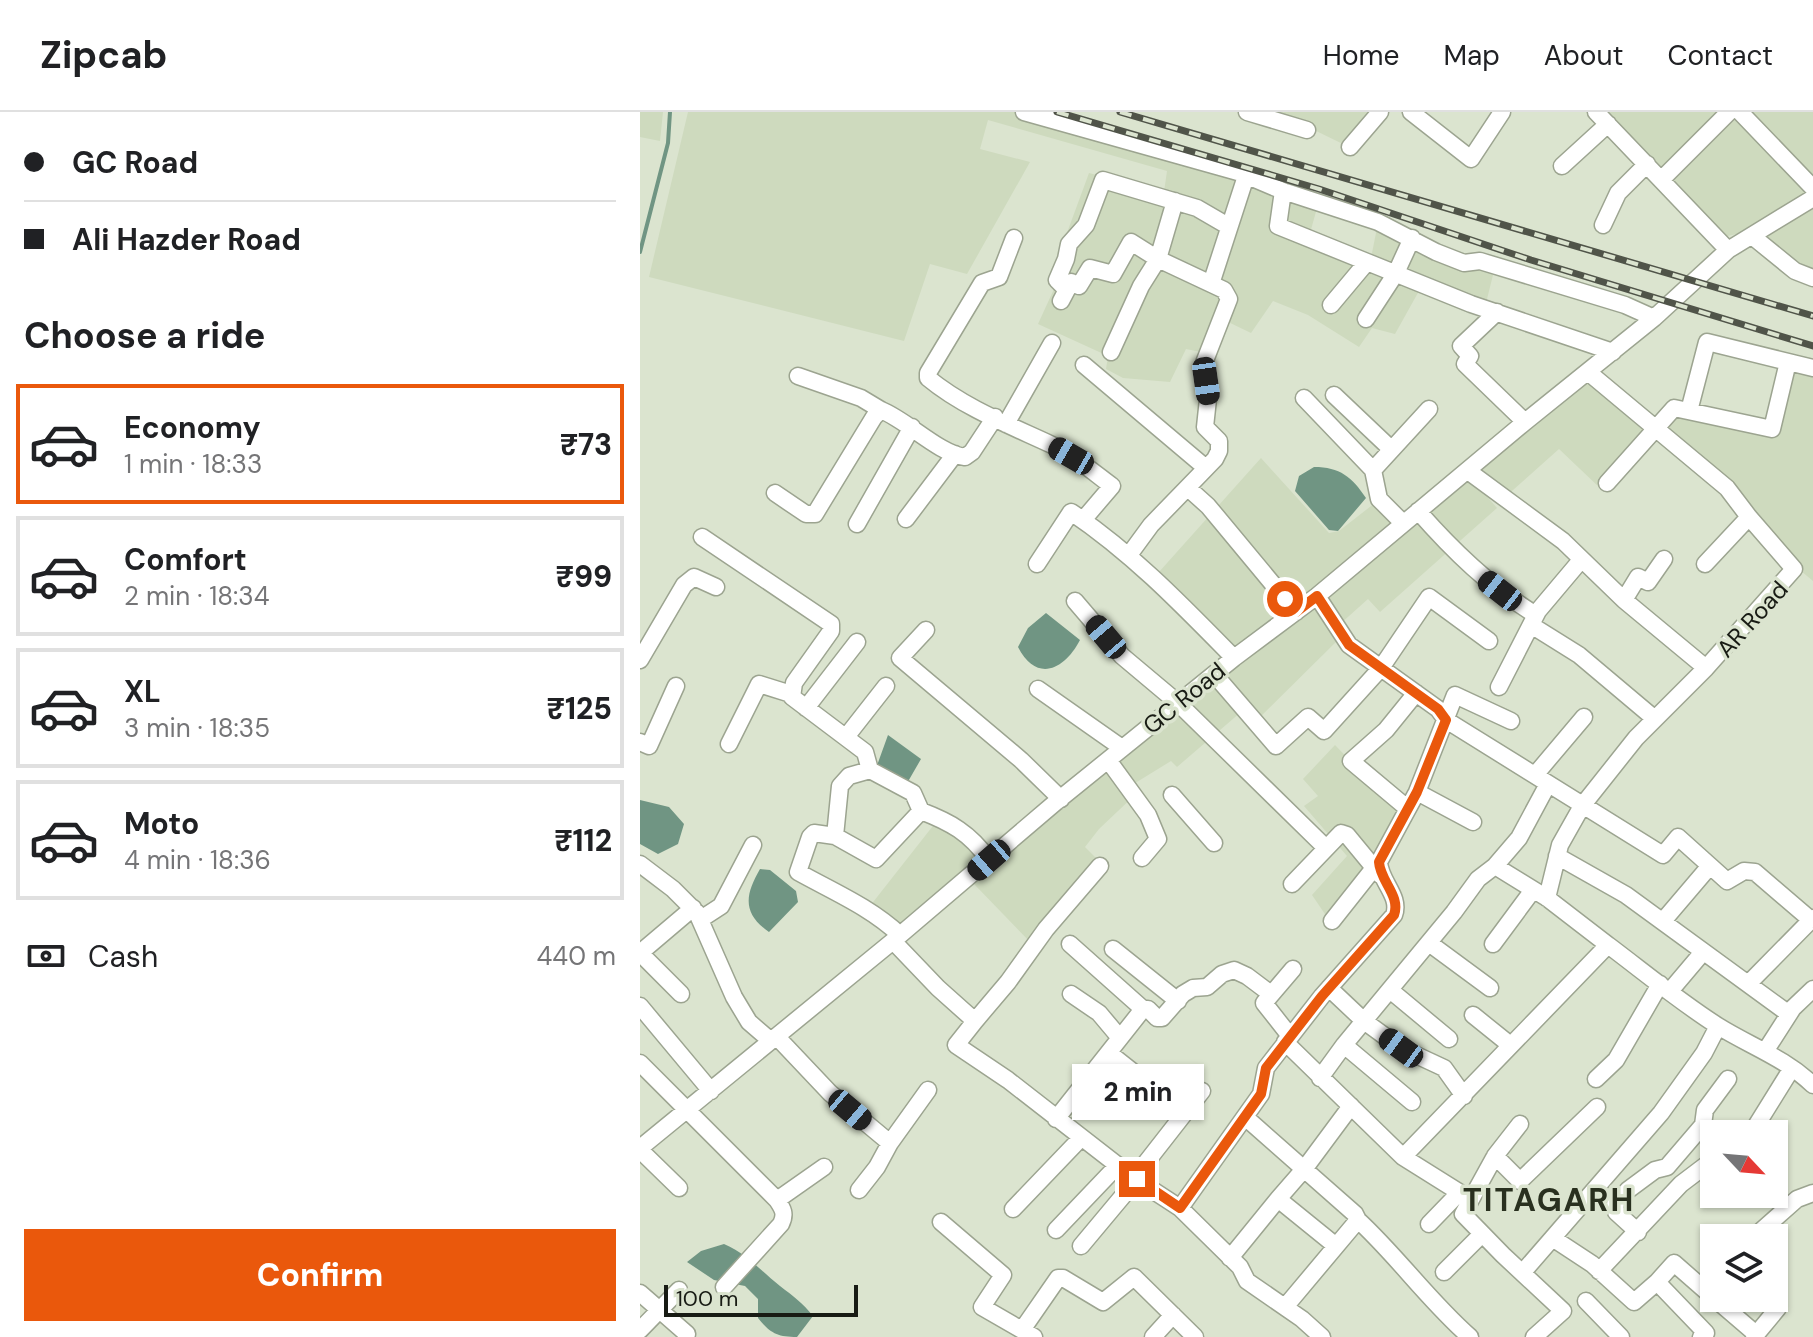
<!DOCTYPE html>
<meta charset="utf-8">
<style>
body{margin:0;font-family:"DM Sans",sans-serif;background:#f2f2f2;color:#202124;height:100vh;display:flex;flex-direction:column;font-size:30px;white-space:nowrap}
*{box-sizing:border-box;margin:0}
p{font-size:26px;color:#757577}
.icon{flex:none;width:44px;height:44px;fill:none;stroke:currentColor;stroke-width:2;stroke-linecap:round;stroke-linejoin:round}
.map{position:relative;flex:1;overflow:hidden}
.sheet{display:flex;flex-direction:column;background:#fff;width:640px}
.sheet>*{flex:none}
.guide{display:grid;align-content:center;height:176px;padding:0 24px;background:#fff}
.needle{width:52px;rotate:116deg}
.tools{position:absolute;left:1060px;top:1008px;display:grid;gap:16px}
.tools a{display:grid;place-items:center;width:88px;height:88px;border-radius:0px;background:#fff;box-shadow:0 2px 6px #0004;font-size:40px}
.scale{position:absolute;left:24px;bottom:20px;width:194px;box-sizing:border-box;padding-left:8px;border:4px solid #181b14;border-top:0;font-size:22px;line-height:28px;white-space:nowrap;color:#181b14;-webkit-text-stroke:6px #dbe4cf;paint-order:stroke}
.end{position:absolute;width:36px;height:36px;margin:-18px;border:10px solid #ea580c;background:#fff;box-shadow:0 0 0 4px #fff}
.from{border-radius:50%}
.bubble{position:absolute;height:56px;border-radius:0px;background:#fff;box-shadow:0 2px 6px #0004;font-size:26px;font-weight:800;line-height:56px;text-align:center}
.car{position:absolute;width:24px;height:48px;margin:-24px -12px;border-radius:10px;box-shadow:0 0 6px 2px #0007;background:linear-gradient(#222 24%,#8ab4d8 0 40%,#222 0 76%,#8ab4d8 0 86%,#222 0)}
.guide b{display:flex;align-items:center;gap:28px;height:76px;font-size:30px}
.guide b+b{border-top:2px solid #e0e0e0}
.guide i{width:20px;height:20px;background:#202124}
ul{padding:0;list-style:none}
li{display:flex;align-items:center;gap:24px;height:120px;margin:0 16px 12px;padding:0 8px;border:4px solid #e0e0e0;border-radius:0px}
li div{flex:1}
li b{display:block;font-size:30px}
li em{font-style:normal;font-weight:800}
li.selected{border-color:#ea580c}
li>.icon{width:72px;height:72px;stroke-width:1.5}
h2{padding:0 24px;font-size:36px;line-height:96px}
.pay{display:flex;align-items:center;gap:20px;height:88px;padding:0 24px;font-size:30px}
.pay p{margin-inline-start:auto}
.primary-button{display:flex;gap:16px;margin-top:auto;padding:16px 24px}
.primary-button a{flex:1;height:92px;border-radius:0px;background:#ea580c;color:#fff;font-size:32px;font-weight:800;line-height:92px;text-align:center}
header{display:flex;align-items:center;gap:48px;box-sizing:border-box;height:112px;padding:0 40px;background:#fff;border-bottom:2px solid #e0e0e0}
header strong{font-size:38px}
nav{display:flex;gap:44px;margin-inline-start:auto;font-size:28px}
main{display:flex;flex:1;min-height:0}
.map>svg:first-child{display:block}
</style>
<header>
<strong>Zipcab</strong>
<nav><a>Home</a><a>Map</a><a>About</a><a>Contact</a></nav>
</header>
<main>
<section class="sheet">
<div class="guide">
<b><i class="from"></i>GC Road</b>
<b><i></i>Ali Hazder Road</b>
</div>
<h2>Choose a ride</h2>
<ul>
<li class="selected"><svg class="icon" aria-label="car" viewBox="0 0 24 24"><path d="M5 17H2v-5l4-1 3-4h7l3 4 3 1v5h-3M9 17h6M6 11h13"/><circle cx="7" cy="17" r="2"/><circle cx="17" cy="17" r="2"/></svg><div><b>Economy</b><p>1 min · 18:33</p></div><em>₹73</em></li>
<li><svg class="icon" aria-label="car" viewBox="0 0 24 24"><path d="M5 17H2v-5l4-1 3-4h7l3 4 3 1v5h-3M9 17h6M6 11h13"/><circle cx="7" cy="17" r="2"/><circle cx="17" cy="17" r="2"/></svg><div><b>Comfort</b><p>2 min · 18:34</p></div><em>₹99</em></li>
<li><svg class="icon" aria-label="car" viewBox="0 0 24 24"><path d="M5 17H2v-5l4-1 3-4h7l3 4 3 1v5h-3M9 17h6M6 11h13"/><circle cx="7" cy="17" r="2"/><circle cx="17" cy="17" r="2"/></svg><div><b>XL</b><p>3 min · 18:35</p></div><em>₹125</em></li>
<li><svg class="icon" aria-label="car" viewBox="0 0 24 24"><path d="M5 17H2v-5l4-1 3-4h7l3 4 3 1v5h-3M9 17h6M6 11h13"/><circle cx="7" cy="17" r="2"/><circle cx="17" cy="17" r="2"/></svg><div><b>Moto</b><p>4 min · 18:36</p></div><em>₹112</em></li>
</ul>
<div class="pay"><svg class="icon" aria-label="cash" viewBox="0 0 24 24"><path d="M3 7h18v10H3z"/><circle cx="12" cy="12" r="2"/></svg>Cash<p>440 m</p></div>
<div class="primary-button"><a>Confirm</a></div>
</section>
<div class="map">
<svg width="1173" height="1225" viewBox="0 0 1173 1225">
<rect width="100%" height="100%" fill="#dbe4cf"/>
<path fill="#cedabe" d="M0,0H23L20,29L0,25Z
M48,0H376L598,65L595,81L561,173L581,183L568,225L561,240L546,237L530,270L483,266L466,257L468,244L398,212L414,177L410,167L449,61L524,80L527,59L348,8L340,37L390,50L327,162L290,152L264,229L9,165Z
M618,0H735L707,34L668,15Z
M962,0H1173V80L1111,119L1083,125Z
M608,71L677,96L667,132L729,156L737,116L841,156L853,163L846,191L784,170L755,222L732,216L719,235L668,203L633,189L611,221L584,208L594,183L571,169Z
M1173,94V161L1157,157L1120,124Z
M1153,255L1173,261V469L1137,439L1018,317L1035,299L1136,320Z
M946,265L1008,318L960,376L919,337L864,386L838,358Z
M621,346L689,421L699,419L740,387L759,410L594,541L519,460Z
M829,364L857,396L740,500L728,487L699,513L682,487Z
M677,491L700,526L613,612L601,600L537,655L531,649L492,673L497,681L459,717L445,735L460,750L391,831L334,772L417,695Z
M695,633L747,687L764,700L689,808L672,783L707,744L664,694L678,684L663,667Z
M296,710L343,746L259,816L230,794Z"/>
<path fill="#709583" d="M674,355C700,355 712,365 726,386L698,419L689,418L655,379L659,364Z
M406,501L440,528C425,557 397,572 378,535L388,516Z
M248,623L281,647L266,673L235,659Z
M0,688L29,695L44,712L38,732L18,742L0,732Z
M120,757L130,758L156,779L158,790L129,820C102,801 105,783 120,757Z
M84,1132C107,1142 120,1158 140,1174C153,1184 163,1191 173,1204L157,1225C137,1225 130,1221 118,1206V1187L105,1174L74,1168L47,1150L61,1139Z"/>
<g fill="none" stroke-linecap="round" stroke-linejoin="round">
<path stroke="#709583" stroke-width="4" d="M0,140L28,31L30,0"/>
<defs>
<path id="minor" d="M384,0L598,60L643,79L738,110L796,140L824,151L840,149L985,193L1014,206
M607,0L667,18
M771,0L831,47L862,0
M956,0L1088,138
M1100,0L1173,76
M710,35L740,0
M922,54L968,12
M1022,67L1089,0
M643,79L638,114L727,150
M963,113L978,81L1007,52
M1112,124L1155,159L1173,166
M374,126L359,165L342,171L288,261V266C323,295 369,313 410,332C432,342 452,359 472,374L443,408
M571,172L606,64
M427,178L417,168L426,147L429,132L446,113L463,68L557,96L588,114
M421,189L431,170L439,174L450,156L473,162L491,130L518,147L584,178L589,187L564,251L568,287L565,315L579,329V339L575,347L511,413L489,443
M691,193L727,150L831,192L973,240
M857,200L821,234L830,244L825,252L885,310
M726,207L756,161L772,126
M471,240L501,174L518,147L535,89
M444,253L566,356
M158,264L221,286L241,298
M694,283L751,337
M664,286L733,358L739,387L763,411
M1049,299L1067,230L1173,256
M366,312L412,231
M733,358L789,297
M828,359L923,429L984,488L1066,556
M967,371L1034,296L1132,317L1148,250
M548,376L568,394L656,500
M135,381L166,402H175L234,305L241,298C268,309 298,341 325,345L332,340L355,305
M778,399C813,439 850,475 896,503
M266,407L315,342
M217,412L272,315
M62,425L191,512V519L154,571L152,585L225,640L230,658L273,681L281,699C310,710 330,721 349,748
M397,452L431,400C492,441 542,493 594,546
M1065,452L1109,405
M677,484L709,533L798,597L806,608L1023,743L1038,725L1087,769L1104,759L1115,760L1171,808
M984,488L998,465L1008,470L1024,447
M435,489L482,544L538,591L686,736
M891,513L939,543L1015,607
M286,518L260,546L381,648L421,687
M0,548L44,473L54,465L76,475
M574,562L636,634L668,605L684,619L741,556L789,485L849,529
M859,575L898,499L941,448
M398,577L482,636
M166,596L217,530
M206,625L246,574
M0,630L9,634L36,574
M89,632L119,572L151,582
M468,648L508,703L518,727L502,746
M895,663L944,605
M777,680L833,710
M532,683L574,731
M767,696L711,649L746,618L776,581
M195,724L200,674L209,664L230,658
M917,744L986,783L1149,902
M0,752L33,777L57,801L94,885L109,910L131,929
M855,754L907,786L968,833
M652,772L701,721L707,723L740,763
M907,786L920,733L942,694L996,626L1066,556L1154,457L1109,405L1087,376L948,260
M61,807L81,794L113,733
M692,809L734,756
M1023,809L1069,755
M260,823C230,795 194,780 158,760L170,725L174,721L195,724L236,747L281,699
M253,829L298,876L335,909L316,933L368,968L494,1066L540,1096L600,1155L607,1169L662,1207L682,1225
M789,831L850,876
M430,832L503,897
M853,832L893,778
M473,837L538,889
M1108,872L1173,806
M689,876L724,909L761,936L804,956L824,984
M750,878L809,927
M1030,879L1063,840
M41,882L0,841L53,796
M431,882L459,901L480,926
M0,894L71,979
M833,903L869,932
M335,909L368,870L406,817L460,754
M650,924L624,891L653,857
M137,925L190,981L250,1031
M645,930L763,1045L830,1087
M704,933L772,990
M1126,938L1153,896L1173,877
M469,941L522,983
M0,951L137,1088C143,1097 146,1102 141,1112L84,1175
M680,966L704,933L814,800L838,767L855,754L879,726L908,672
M956,967L976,948L1020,872
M605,1005L715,1102L718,1108
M416,1007L503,897H508L517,906H522L543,882L553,876L567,875L582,862L594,858L607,864L631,882
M880,1012L855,1044L823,1102L863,1143L923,1199L894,1225
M1111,1022L1152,956
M0,1036L253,829L416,690L594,546L677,484L885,310L1014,206L1088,138L1173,86
M0,1038L39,1076
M855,1044L880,1069L957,995
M763,1045L968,833C1004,860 1040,890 1078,914C1110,934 1145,946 1173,973
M494,1066L562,979
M219,1078L237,1055L250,1031L288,978
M137,1088L184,1055
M540,1096L621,982L626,956L682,884L754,803C761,784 740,770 739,750L777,680L815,583L871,609
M373,1097L441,1026
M301,1110L363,1163L342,1195L394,1225
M789,1112L818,1082
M416,1118L478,1053
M998,1120L976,1100L975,1092L988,1078L1015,1058L1027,1055L1063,1013L1065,998L1088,967
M1113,1126L1157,1087L1173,1081
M914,1127L952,1152L994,1190L1017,1170L1066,1221L1061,1225
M441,1134L497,1067
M696,1134L638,1087L665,1056L711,994
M590,1146L638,1087
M959,1159L1041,1072L1074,1047
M804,1160L842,1122
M883,1160L1021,1001L1064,941L1078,914
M1017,1170L1034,1151L1074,1186
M0,1181L47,1222
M1074,1186L1116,1222
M946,1189L981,1225
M645,1195L718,1108C758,1145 789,1189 830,1225
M0,1218L39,1178
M382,1218L418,1166H423L463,1190L494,1165L555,1225
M513,1225L533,1203
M1114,1225L1138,1196"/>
</defs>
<use href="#minor" stroke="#9ca490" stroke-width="19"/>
<use href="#minor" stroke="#fff" stroke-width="16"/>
<defs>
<path id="rail" d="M417,0L679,77L891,148L1173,234
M480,0L1173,204"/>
</defs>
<use href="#rail" stroke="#505449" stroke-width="7"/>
<use href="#rail" stroke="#dbe4cf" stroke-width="4" stroke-dasharray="12" stroke-linecap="butt"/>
</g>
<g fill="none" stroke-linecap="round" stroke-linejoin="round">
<path stroke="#ea580c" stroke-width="10" d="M497,1067L540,1096L621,982L626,956L682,884L754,803C761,784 740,769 739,750L777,680L806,608L798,597L709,533L677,484L656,500L645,487"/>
</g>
<g text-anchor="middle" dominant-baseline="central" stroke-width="7" stroke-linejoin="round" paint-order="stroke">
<g font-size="24" fill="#181b14" stroke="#dbe4cf">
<text transform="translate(1112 507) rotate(-48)">AR Road</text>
<text transform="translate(544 586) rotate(-39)">GC Road</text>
</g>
<g font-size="32" font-weight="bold" letter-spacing="2" fill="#29301f" stroke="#dbe4cf">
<text x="909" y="1088">TITAGARH</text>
</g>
</g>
</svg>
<div class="tools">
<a><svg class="needle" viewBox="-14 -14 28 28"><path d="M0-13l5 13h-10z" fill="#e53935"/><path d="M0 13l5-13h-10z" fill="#757577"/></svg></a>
<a><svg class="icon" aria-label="layers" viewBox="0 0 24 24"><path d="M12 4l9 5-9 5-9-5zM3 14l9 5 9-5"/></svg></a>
</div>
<div class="scale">100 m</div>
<i class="end from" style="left:645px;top:487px"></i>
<i class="end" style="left:497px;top:1067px"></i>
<div class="bubble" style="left:432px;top:952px;width:132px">2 min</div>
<i class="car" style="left:566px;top:269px;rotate:172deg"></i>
<i class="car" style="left:431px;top:344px;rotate:300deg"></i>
<i class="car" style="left:860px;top:479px;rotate:308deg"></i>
<i class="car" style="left:466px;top:525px;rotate:320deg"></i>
<i class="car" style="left:349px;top:748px;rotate:229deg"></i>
<i class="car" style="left:761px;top:936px;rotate:306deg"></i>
<i class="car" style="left:210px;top:998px;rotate:130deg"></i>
</div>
</main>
